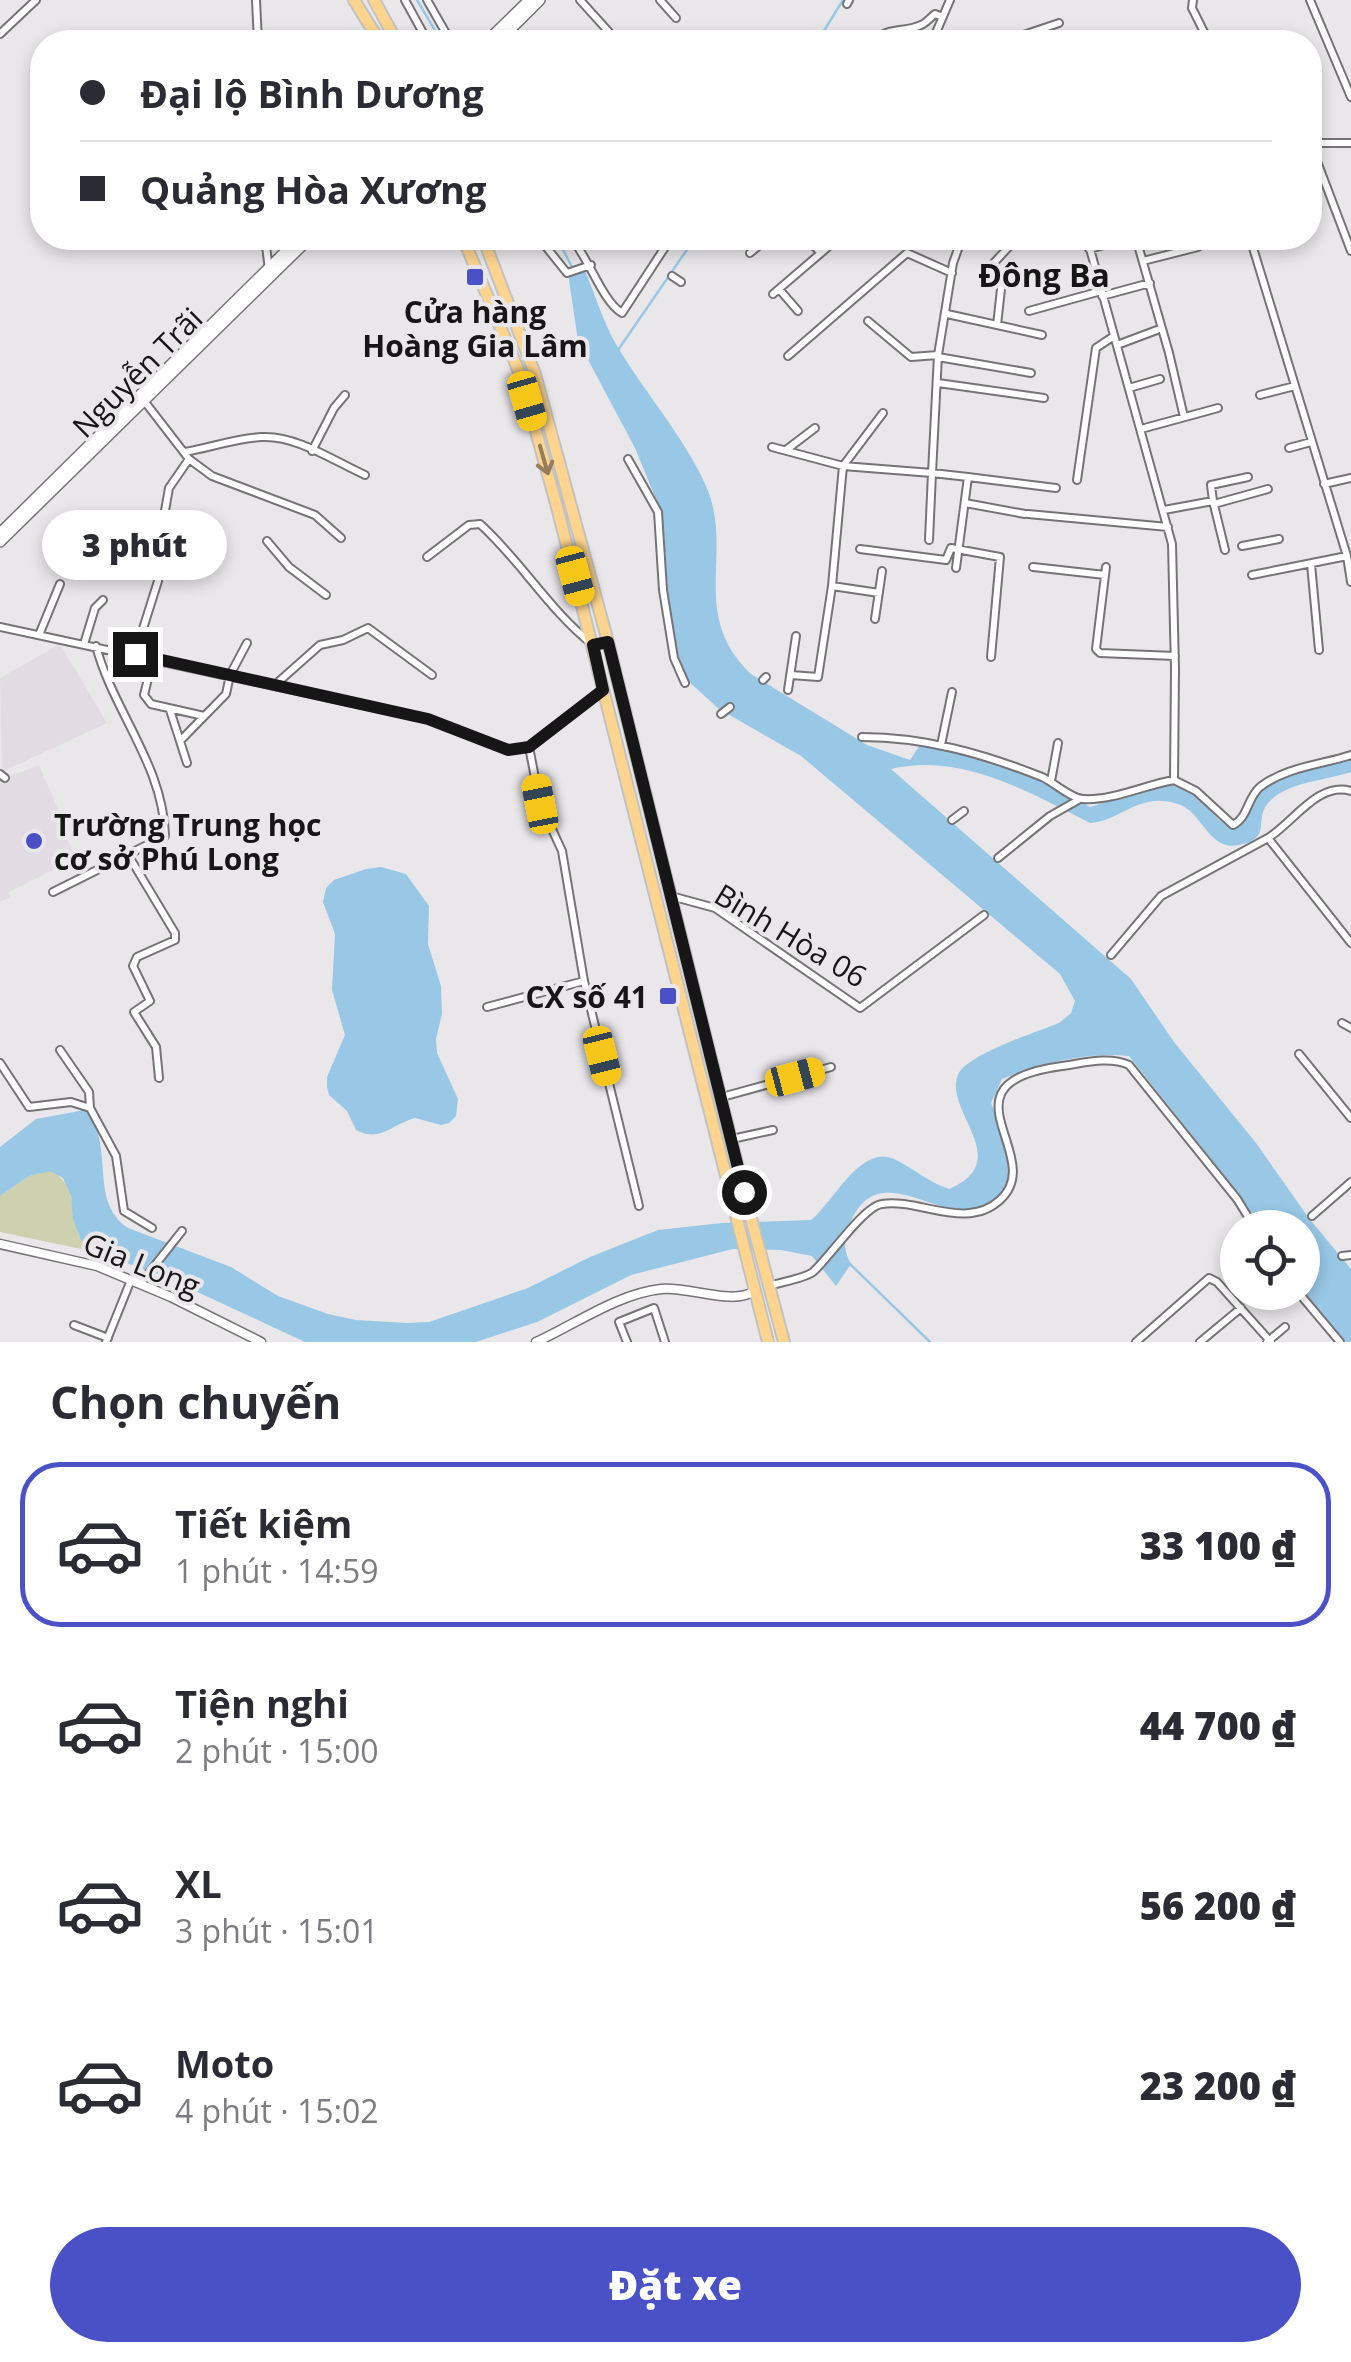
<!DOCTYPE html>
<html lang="vi">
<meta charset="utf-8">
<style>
body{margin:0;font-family:"Open Sans",sans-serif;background:#f7f7f7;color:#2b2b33;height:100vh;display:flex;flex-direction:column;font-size:38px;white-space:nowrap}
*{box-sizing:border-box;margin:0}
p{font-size:32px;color:#7c7c81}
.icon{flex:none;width:55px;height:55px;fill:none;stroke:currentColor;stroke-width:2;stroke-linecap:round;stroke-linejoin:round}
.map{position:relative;height:1342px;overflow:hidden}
.side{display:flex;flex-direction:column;background:#fff;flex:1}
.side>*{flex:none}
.guide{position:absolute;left:30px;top:30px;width:1292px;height:220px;border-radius:40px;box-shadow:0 5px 15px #0003;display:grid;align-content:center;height:220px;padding:0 50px;background:#fff}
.controls{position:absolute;left:1220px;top:1210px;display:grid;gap:20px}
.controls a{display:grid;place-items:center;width:100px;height:100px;border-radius:50%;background:#fff;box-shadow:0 5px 15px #0003;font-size:50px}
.end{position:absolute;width:45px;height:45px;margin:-22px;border:12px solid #171617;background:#fff;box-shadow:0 0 0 5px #fff}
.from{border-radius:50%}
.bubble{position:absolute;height:70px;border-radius:35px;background:#fff;box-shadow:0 5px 15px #0003;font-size:32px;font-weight:800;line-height:70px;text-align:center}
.car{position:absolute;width:30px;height:60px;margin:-30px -15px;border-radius:12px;box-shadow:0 0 8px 2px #0007;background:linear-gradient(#f5c518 24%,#345 0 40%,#f5c518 0 76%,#345 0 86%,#f5c518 0)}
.guide b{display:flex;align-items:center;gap:35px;height:95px;font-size:38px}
.guide b+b{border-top:2px solid #e1e1e2}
.guide i{width:25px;height:25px;background:#2b2b33}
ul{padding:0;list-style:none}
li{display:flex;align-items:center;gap:30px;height:165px;margin:0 20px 15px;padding:0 30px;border:5px solid transparent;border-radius:40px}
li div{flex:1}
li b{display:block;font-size:38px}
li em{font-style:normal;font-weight:800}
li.selected{border-color:#4a51c7}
li>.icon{width:90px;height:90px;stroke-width:1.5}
h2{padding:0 50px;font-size:45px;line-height:120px}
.action{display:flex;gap:20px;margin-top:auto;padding:20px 50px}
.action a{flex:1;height:115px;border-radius:60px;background:#4a51c7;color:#fff;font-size:40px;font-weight:800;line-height:115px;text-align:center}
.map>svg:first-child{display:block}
</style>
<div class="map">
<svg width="1351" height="1342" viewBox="0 0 1351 1342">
<rect width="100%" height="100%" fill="#eae7ea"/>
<path fill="#e3dbe4" d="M60,644L107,723L2,772L0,678Z
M39,765L64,823L61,826L77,858L9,892L10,897L0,902V780Z"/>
<path fill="#cdd1af" d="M50,1170C86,1190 60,1222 96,1252L0,1232V1196L29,1176Z"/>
<path fill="#98c8e5" d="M583,266C593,289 601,315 612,337C639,386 685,437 706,486C735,552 688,614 751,674L867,745L910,760L920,745C981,753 1037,776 1090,807C1122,799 1161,771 1193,794C1208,805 1217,823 1234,829C1249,821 1246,809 1255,797C1276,769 1320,766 1351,758V772C1327,780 1289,782 1271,800C1251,818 1275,838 1239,845C1209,852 1202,811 1178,804C1139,791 1122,821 1090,823C1029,792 961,752 891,769L1131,979L1174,1042L1256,1143L1308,1217L1351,1269V1342H1346L1302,1292V1228L1262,1227L1238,1193L1129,1056C1086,1051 1042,1064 1002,1079L991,1103L1009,1149L1010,1186C999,1199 990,1209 971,1211C929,1213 878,1164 852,1219C844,1237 842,1247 851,1264L836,1286L812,1256L781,1250L733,1249L631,1275L537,1322L476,1342H305L163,1276L96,1252L81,1240L73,1219L71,1196L63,1178L50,1171L29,1176L0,1196V1147L36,1119L85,1110C117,1146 87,1200 128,1228L231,1267L278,1296L328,1314L356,1320L406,1323L429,1322L528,1288L590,1257L658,1230L722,1223L811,1220C831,1205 861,1143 894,1159C913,1168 928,1182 949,1189C1016,1160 943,1112 958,1075C965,1055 1037,1032 1059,1023L1071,1013L1075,1001L1060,974L801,756L719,709L687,680L676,657L665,588V541L660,509L635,448L578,341L568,273Z
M381,867L406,874L429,906L428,944L441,986L442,1014L436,1039L437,1053L458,1099L456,1116L449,1123L441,1125L415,1118C392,1124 380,1143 356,1130L347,1111L329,1095L327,1087V1077L345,1035L332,990L335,934L323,902L326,888L334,880L366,869Z"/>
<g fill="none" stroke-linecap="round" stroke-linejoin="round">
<path stroke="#98c8e5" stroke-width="2.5" d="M417,0L442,42
M817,42L843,0
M557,238L572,267
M618,350L695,238
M849,1263L930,1342"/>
<defs>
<path id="minor" d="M256,0L258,42
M405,0L428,42
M427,0L451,42
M580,0L618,42
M660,0L676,18
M1193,0L1192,8L1209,42
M1310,0L1351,97
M847,4L849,0
M0,34L36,0
M821,42L832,38
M874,42C886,26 906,33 921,25C926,23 930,18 935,14L943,17
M932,42L950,0
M1003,42L1059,23
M1310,143L1351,251
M1310,143H1351
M265,238L269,270
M539,238L567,273L591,265
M571,238C589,258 602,301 622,313L671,238
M806,238L821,253
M1087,238L1172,544L1175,669L1174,780
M1136,238L1169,353L1184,417
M1250,238L1347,556L1351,582
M878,242L879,238
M1089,249L1112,243
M750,253L768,238
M1143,261L1198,247
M991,266L1017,238
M672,276L681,282
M779,289L798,311
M773,294L835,241H850L853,238
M1102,296L1150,283
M1029,311L1101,291
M947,314L1042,335
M868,321L911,357L938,355
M997,325L1002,280
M1117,345L1157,330
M788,356L907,253L952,273
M938,357L1031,373
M938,383L1044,398
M1129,388L1160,379
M1260,395L1295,386
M145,402L189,459L212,476L315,515L341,538
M1141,429L1218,408
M772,447L843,466L932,473L938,355L953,263L962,238
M1289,448L1311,442
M786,450L815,428
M312,451L334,408L345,395
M184,452C209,448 236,438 262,437C296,435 334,461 365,475
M628,459L658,512L663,590L674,658L685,683
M968,477L1056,488
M1077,480L1096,348L1114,336
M1324,484L1351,478
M1213,501L1211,485L1248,477
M965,503L1025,514
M1214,504L1268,489
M1164,510L1213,501L1225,550
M1028,514L1168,527
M929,540L932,473L968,477L956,568
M267,541L289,567L326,595
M1242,546L1279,539
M860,549L946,560L951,548L1000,557L991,657
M427,557L469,525L480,524C521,561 549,610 592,644
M156,562L169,488L189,459
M1311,564L1319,650
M1033,567L1105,575
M1106,567L1096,649L1100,653L1175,656
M1252,575L1347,556
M832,586L879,593
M875,619L882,571
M0,627L428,719L508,750L529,747L603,690
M39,635L60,584
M84,644L95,608L103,600
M135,654L158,581
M153,658L144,695L151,704L204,716
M791,675L818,677L832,586L843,466L883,413
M763,680L766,677
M276,684L320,645L343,640L368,628L432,675
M788,690L796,636
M170,710L187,763
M721,714L730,707
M862,737C925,737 984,754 1042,777C1055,783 1070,798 1083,799C1112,801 1145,785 1174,780L1196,791L1233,825C1248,818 1247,798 1260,787C1286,767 1320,765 1351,755
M180,741L226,694L230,675L247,643
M941,745L952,692
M529,747L540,803L562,851L584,981L639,1206
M0,774L5,778
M1051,781L1058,743
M1351,791C1318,781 1293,823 1268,838L1351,943
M952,820L964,811
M127,853L175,933V940L137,957L133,966L150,1001L134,1012L156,1047L159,1078
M998,858L1050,816L1080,799
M53,892L165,836C164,766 113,711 96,646
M671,896L715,908L860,1008L984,915
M1111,955L1161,896L1268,838
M487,1007L584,981
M1342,1023L1351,1028
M60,1050L89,1092L90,1108
M1299,1054L1351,1118
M0,1063L29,1107L71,1102L90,1108L116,1156L124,1211L152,1228
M722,1097L831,1067
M732,1139L773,1130
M1312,1216L1351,1182
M1342,1256L1351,1255
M140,1284L182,1231
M769,1286C781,1282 803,1279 813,1272C829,1258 864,1206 882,1204C919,1198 966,1231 1000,1200C1049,1156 933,1083 1062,1066C1084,1063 1109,1056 1129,1065L1237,1199L1255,1228
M1298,1292L1340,1342
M74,1325L108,1338
M106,1342L131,1280
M627,1342L619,1322L654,1308L665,1342
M1136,1342L1209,1278L1217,1282L1271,1342
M1200,1342L1241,1308
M1267,1342L1285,1327"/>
<path id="tertiary" d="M0,1244L97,1266L171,1297L261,1342
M536,1342C576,1324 617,1294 661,1289C689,1286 733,1306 754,1291"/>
<path id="secondary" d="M486,42L529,0
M498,42L540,0
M0,533L299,238
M0,542L310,238"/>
<path id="trunk" d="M354,0L380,42
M374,0L397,42
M463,238L520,374L557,507L768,1342
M483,238L535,374L608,642L744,1192L784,1342"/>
</defs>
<use href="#minor" stroke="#767376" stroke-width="10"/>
<use href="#tertiary" stroke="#767376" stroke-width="11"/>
<use href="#secondary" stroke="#767376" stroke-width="12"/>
<use href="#trunk" stroke="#c3c2c3" stroke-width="14"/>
<use href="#minor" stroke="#fff" stroke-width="6"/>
<use href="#tertiary" stroke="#fff" stroke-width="8"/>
<use href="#secondary" stroke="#fff" stroke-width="9"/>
<use href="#trunk" stroke="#fed48e" stroke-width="10"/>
</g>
<defs><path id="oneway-shaft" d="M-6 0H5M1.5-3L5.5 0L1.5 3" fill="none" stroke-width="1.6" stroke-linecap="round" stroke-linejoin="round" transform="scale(2.5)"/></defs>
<use stroke="#967e58" href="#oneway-shaft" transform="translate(544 460) rotate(74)"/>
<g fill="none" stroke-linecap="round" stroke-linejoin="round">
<path stroke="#171617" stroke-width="12" d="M135,654L428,719L508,750L529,747L603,690L593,645L608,642L744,1192"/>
</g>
<g fill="#4a51c7" stroke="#eae7ea" stroke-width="4">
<rect x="465" y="267" width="20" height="20" rx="5"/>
<circle cx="34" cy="841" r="10"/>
<rect x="658" y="986" width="20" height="20" rx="5"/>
</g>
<g text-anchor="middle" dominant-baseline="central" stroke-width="8" stroke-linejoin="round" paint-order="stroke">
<g font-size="30" font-weight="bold" fill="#171617" stroke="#eae7ea">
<text x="475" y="311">Cửa hàng<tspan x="475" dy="34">Hoàng Gia Lâm</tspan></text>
<text x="54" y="824" text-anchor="start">Trường Trung học<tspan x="54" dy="34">cơ sở Phú Long</tspan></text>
<text x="648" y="996" text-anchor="end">CX số 41</text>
</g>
<g font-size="30" fill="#171617" stroke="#eae7ea">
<text transform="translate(137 372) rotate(-45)">Nguyễn Trãi</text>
<text transform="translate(791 935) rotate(31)">Bình Hòa 06</text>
<text transform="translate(142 1264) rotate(22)">Gia Long</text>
</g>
<g font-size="32" font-weight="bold" fill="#171617" stroke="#eae7ea">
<text x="1044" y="274">Đông Ba</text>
</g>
</g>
</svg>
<div class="controls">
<a><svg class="icon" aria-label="locate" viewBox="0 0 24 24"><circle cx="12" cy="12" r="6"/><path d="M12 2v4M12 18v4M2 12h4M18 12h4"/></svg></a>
</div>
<i class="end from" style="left:744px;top:1192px"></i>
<i class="end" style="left:135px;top:654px"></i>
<div class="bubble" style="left:42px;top:510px;width:185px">3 phút</div>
<i class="car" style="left:527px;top:401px;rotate:164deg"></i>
<i class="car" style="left:575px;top:576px;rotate:165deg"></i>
<i class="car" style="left:540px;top:804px;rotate:349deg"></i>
<i class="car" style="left:602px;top:1056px;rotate:166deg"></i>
<i class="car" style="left:795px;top:1077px;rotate:75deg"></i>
<div class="guide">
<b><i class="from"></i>Đại lộ Bình Dương</b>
<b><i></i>Quảng Hòa Xương</b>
</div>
</div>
<section class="side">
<h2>Chọn chuyến</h2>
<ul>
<li class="selected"><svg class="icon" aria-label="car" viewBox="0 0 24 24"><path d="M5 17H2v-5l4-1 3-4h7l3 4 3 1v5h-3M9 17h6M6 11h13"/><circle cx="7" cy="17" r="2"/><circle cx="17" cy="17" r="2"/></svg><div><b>Tiết kiệm</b><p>1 phút · 14:59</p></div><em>33 100 ₫</em></li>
<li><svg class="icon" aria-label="car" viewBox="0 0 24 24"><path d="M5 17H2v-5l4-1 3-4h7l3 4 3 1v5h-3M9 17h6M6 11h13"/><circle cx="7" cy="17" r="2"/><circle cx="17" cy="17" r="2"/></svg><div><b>Tiện nghi</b><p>2 phút · 15:00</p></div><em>44 700 ₫</em></li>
<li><svg class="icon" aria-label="car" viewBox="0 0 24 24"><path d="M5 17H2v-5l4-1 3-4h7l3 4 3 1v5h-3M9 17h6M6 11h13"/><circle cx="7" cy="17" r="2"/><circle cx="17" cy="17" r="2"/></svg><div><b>XL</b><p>3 phút · 15:01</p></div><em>56 200 ₫</em></li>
<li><svg class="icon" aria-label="car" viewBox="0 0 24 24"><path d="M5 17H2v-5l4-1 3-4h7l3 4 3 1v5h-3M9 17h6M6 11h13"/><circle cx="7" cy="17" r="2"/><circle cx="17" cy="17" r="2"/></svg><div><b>Moto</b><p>4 phút · 15:02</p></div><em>23 200 ₫</em></li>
</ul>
<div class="action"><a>Đặt xe</a></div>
</section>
